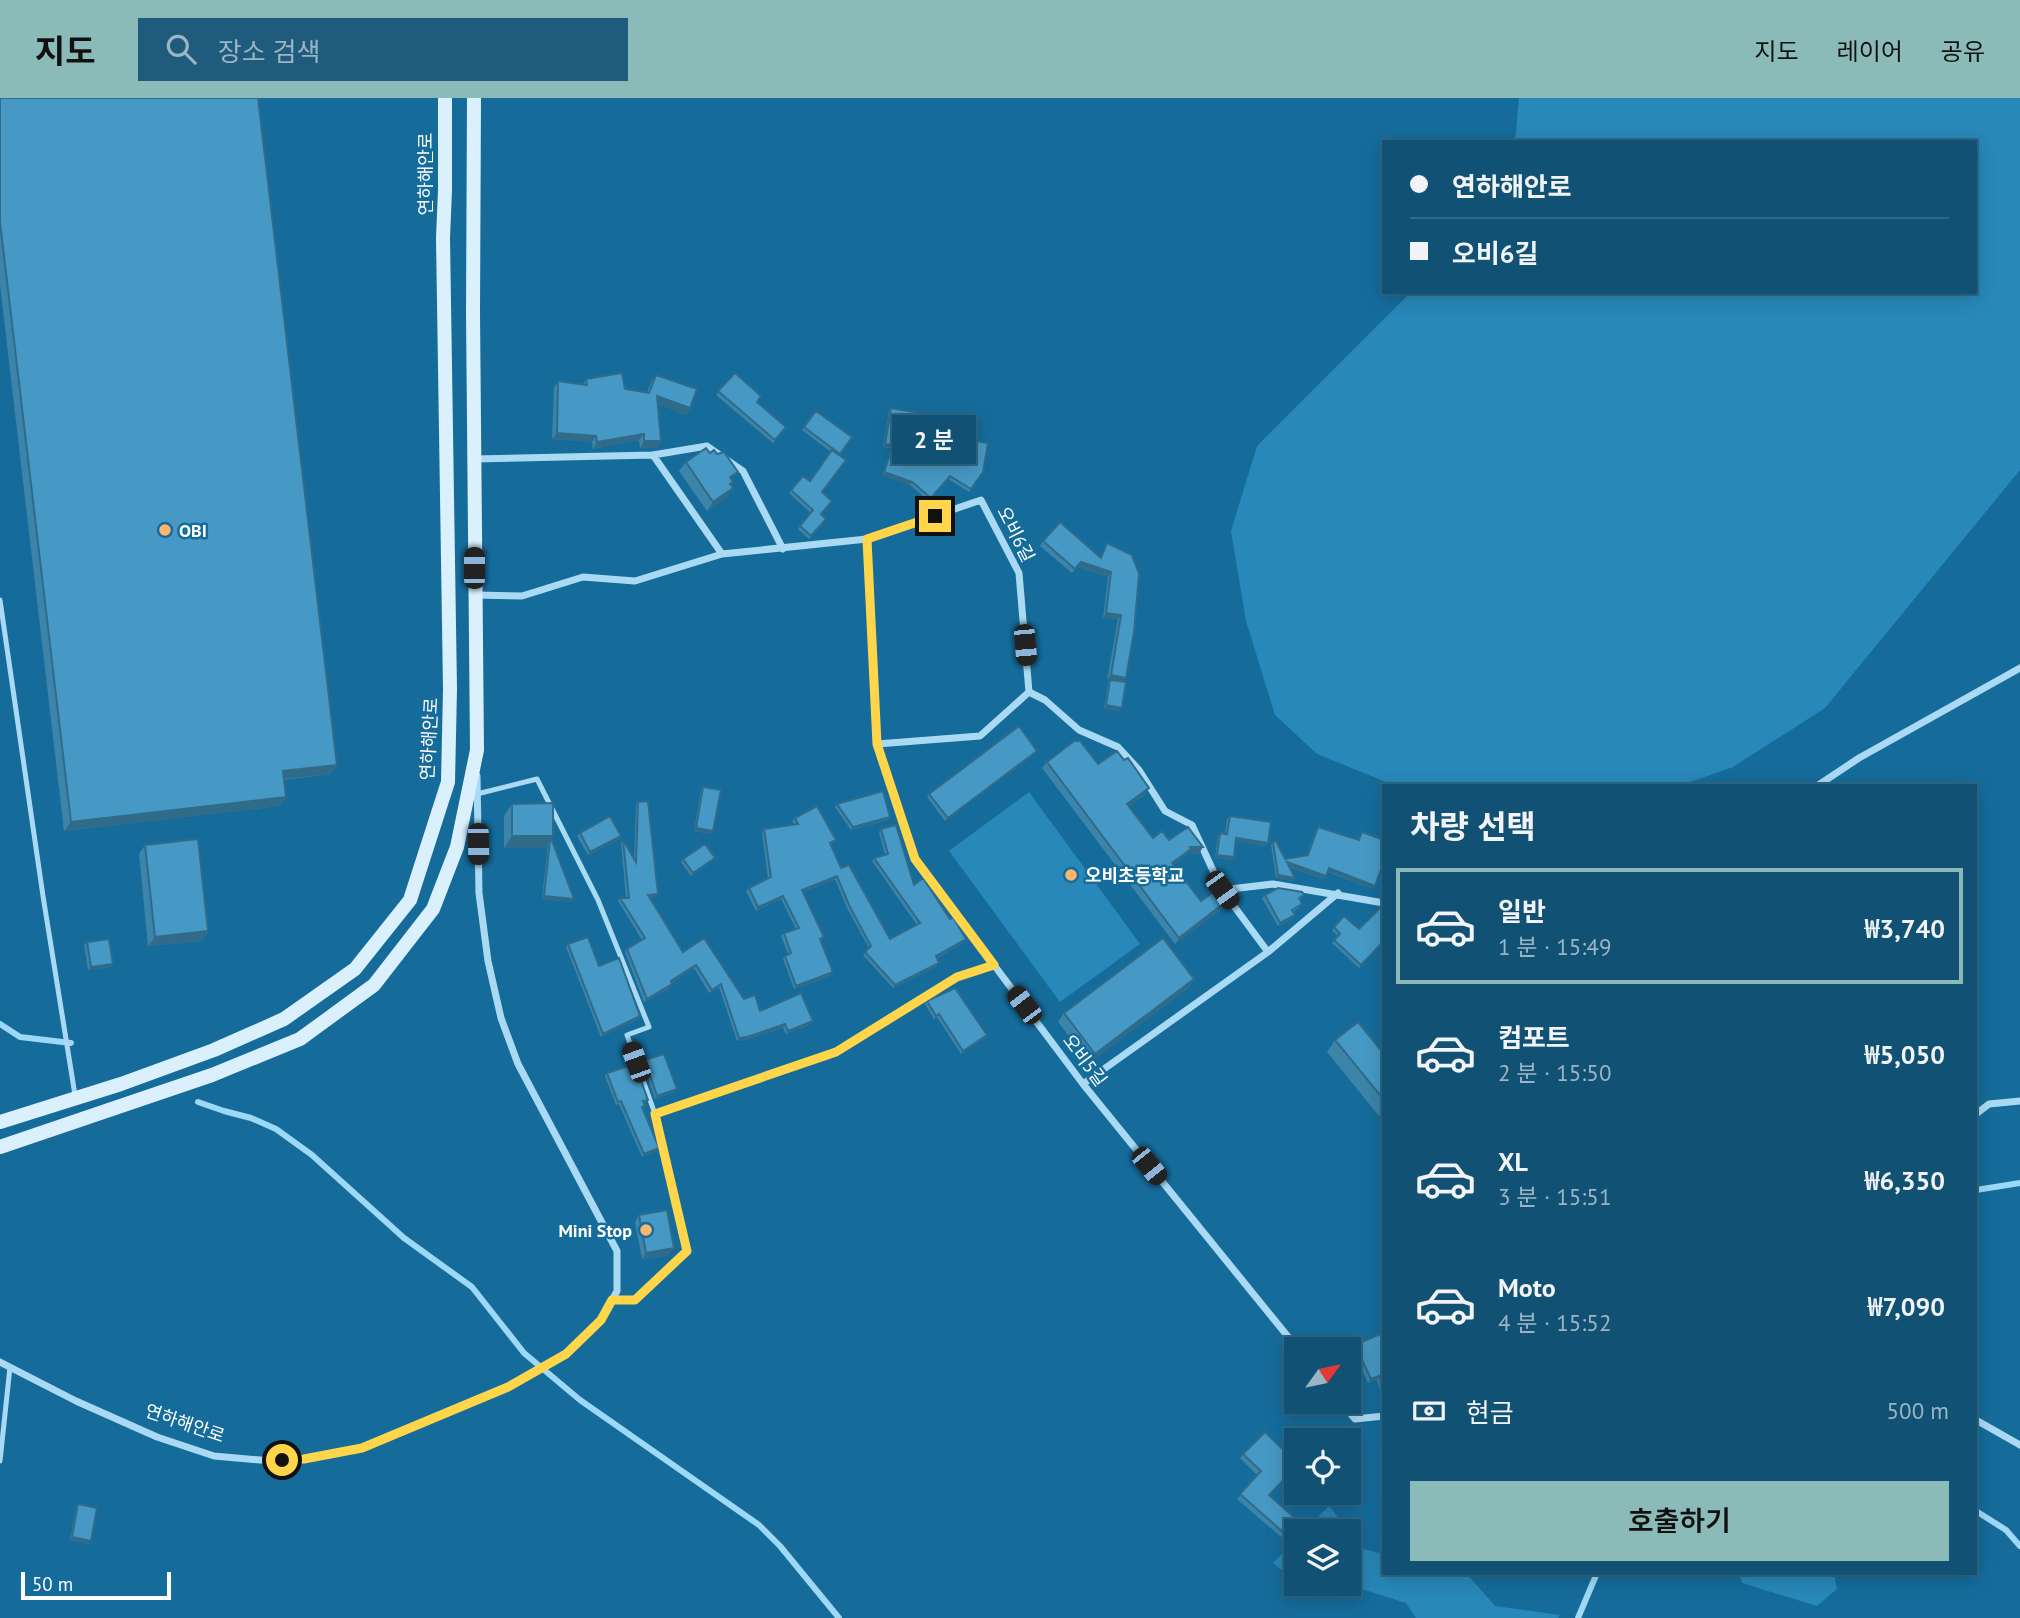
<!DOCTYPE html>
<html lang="ko">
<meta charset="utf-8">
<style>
body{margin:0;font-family:"PT Sans","Noto Sans KR",sans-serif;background:#1e5b7c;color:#f1f3f6;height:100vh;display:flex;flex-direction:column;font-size:26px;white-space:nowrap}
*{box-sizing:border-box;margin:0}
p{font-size:23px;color:#9cb5c5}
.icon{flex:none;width:38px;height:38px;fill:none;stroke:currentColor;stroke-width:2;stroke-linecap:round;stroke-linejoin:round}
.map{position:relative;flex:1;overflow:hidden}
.panel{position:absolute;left:1382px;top:686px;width:595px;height:791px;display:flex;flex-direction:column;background:#105174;border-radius:0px;box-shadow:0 4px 18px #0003,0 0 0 2px #306886}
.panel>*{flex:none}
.banner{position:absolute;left:1382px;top:42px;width:595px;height:154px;border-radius:0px;box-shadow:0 4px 18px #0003,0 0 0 2px #306886;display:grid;align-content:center;height:154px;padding:0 28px;background:#105174}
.needle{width:46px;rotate:57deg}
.buttons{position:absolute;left:1284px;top:1239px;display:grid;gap:14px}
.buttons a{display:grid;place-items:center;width:77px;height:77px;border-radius:0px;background:#105174;box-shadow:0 4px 18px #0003,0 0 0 2px #306886;font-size:35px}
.scale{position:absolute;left:21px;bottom:18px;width:150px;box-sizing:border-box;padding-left:7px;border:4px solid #fff;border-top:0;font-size:19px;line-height:24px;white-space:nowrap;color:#fff;-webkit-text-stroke:5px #156c9b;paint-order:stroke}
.end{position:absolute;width:32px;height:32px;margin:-16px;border:9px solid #ffd54a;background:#111;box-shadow:0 0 0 4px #111}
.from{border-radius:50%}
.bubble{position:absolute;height:49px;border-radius:0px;background:#105174;box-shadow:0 4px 18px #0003,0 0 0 2px #306886;font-size:23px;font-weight:600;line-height:49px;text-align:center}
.car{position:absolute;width:21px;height:42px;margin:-21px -10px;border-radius:9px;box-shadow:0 0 5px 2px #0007;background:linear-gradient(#222 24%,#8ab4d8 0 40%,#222 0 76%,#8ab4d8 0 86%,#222 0)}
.banner b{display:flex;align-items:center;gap:24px;height:66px;font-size:26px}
.banner b+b{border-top:2px solid #306886}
.banner i{width:18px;height:18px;background:#f1f3f6}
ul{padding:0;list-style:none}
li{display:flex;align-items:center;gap:21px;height:116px;margin:0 14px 10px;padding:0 14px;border:4px solid transparent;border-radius:0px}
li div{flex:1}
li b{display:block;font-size:26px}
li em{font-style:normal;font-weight:600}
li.active{border-color:#8bbbb9}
li>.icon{width:63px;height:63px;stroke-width:1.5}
h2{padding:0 28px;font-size:32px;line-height:84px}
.pay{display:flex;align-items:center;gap:18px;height:77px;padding:0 28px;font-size:26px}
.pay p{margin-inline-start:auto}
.button{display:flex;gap:14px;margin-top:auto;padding:14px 28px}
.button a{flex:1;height:80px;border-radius:0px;background:#8bbbb9;color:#111;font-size:28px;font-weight:600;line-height:80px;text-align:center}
header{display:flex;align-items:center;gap:42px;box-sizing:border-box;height:98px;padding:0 35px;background:#8bbbb9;color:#111}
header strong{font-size:33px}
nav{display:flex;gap:38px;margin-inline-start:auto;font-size:24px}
.search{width:490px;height:63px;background:#1e5b7c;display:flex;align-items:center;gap:18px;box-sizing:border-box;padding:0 24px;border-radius:0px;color:#9cb5c5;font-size:26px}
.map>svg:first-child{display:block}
</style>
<header>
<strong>지도</strong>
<div class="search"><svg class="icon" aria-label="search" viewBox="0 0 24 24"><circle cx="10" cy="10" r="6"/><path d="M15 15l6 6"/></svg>장소 검색</div>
<nav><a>지도</a><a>레이어</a><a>공유</a></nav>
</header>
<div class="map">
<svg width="2020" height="1520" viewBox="0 0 2020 1520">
<rect width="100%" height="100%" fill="#156c9b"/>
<path fill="#2888b9" d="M1519,0H2020V372L1825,610L1733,669L1679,688H1396L1317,656L1275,617L1246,523L1231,433L1257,348L1411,194H1976V44H1515Z
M1029,694L1140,846L1060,904L949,753Z
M1329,1408L1349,1433H1304Z
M1349,1433L1363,1451L1384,1456V1475H1466L1495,1508L1560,1517L1558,1520H1416L1406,1505L1346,1486H1349Z
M1297,1441V1481H1294L1273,1465Z
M1739,1475H1834L1837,1491L1817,1508L1742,1485Z"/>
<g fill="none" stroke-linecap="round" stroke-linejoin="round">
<path stroke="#9dd9f6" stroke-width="6" d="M0,926L20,939L71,945
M198,1004L224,1013L251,1020L276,1031L312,1057L404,1140L472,1189L524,1255L580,1302L759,1427L780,1448L839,1520
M1976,1092L2020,1085
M1976,1413L2006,1432L2020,1448
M1578,1520L1597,1475"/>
<path stroke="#aadaf3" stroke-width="5" d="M0,502L43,798L75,997
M477,696L537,681L598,802L649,929L627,937L655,1016
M0,1363L10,1269"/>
<path stroke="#aadaf3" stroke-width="7" d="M653,357L722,456
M474,361L653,357L707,348L743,373L783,451
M867,441L877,646L915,761L994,867
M475,497L522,498L583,479L635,483L722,456L867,441L981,402L1019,475L1029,594L1045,602L1079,632L1118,649L1139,672L1165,713L1192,727L1222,792L1273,786L1384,805
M877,646L980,638L1029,594
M1817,688L1859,660L2020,570
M1222,792L1268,854
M1083,986L1268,854L1338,795
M1976,1016L1989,1006L2020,1003
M612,1202H635L687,1153L655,1016L836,954L957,879L994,867L1083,986L1298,1251
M0,1264L76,1303L157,1339L214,1358L260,1362L305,1361L362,1350L508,1289L566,1256L601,1222L617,1193V1153L518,966L501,920L488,863L479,795L477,678
M1341,1304L1355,1321L1384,1318
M1976,1322L2020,1347"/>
<path stroke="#daf0fd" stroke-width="14" d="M0,1024L121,986L214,952L284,921L355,871L410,802L448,684L450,591L443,140L445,92V0
M0,1049L212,977L300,941L374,887L433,811L457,749L477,652L473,215L474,0"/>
</g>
<path fill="#3c84a9" d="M0,0L337,667L330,676L284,682L286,699L280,708L64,733L0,187Z
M735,275L757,304L786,329L773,345L716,297Z
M656,277L690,310L686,317L658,306L657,350H640L639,342L593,351L592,344L552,341L554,290L558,283L583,286L586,281L625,291L647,294L651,284Z
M891,310L936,336L983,374L969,394L948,381L929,403L910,387L882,377L891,350L883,349L889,313Z
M816,313L852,339L839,357L822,394L821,417L826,421L809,441L798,431L811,415L789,395L803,378L810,383L831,354L802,332Z
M686,364L732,382L731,387L733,390L727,399L707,413L679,373Z
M1043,443L1100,459L1107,445L1132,457L1126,580L1123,584L1119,613L1104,610L1108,585L1110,582H1107L1118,521L1103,520L1108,479L1077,469L1072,475L1040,448Z
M1035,656L945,723L927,699L929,696Z
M1047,664L1145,697L1129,708L1153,740L1169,742L1199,756L1188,755L1173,767L1201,803L1228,802L1224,809L1175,846L1042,670Z
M703,689L711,736L694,733L701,692Z
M638,704L658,796L655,799L650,800L683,854L760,913L813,923L811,926L786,936L783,930L745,942L737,943L719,889L709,895L694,870L671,885L670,890L644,904L625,854L627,851L642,842L618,803L620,800H626L621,745L623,742L634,761L636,707Z
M512,706L553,738L551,740L572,804L542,801L548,745L545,750H504V718Z
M837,706L890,719L888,722L851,732L835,709Z
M1230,718L1268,745L1265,748L1236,743L1231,762L1215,760L1218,738L1220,735L1225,736L1227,721Z
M795,720L836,742L831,746L841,770L890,841L917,827L872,763L874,760L885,757L879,734L881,731L914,787L964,844L937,860V868L893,890L863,857L869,850L847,810L835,781L803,794L822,842L821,843L830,878L794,891L783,861L785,858L788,856L781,838L784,835L796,831L781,801L756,813L746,793L749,790L768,781L762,734L764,731L795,727L792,723Z
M1318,729L1358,742L1362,734L1384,742V767L1383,766L1373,791L1328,774L1324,781L1289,769L1293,783L1276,780L1271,747L1273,744L1285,761L1307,757L1316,732Z
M580,735L621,738L619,741L588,757L577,738Z
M145,747L208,833L202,843L148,848L139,756Z
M683,761L712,763L691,778L681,764Z
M1265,797H1304L1300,802V809L1293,814L1295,817L1293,820L1278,828L1262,800Z
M1334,829L1359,831L1384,843L1359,870L1332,845L1338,838L1332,833Z
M87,844L110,869L88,872L84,847Z
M568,846L599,868L638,921L601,939L566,849Z
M1194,881L1188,890L1089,965L1058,924L1064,915Z
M927,903L987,937L985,940L961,956L937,919L934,921L925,906Z
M1335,942L1384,956V1014L1379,1018L1327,954Z
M645,962L675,994L655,1001L643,965Z
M607,975L648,1002L644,1005L645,1008L642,1011L657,1053L642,1059L619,1006L616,1007L605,978Z
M639,1117L669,1157L642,1161L635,1124Z
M1384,1246V1310L1377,1281L1368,1285L1353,1251L1355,1247Z
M1243,1356L1295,1371L1269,1398L1296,1421L1281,1439L1237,1401L1257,1377L1240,1360Z
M78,1406L89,1446L70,1442L76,1410Z"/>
<path fill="#316b8a" d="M657,298L690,310L686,317L652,304Z
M557,335L596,338L592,344L552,341Z
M644,336L639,342L593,351L597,344Z
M644,343H661L657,350H640Z
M885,346L893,347L891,350L883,349Z
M884,374L912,384L910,387L882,377Z
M733,390L727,399L707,413L713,404Z
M1081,464L1111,474L1108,479L1077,469L1072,475Z
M1106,515L1121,517L1118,521L1103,520Z
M1111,577L1126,580L1123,585L1107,582Z
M1106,607L1122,610L1119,613L1104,610Z
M1037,653L1035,656L945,723L948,720Z
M337,667L330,676L277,682L283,673Z
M1149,690L1145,697L1123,712L1127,706Z
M286,699L280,708L64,733L71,724Z
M890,719L888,722L851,732L853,729Z
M696,730L713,733L711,736L694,733Z
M512,738H553L545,750H504Z
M621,738L619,741L588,757L590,754Z
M1236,740L1268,745L1265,748L1234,743Z
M1190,749H1203L1199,756L1188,755L1167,772L1172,765Z
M1217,757L1234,759L1231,762L1215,760Z
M715,760L712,763L691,778L693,775Z
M1287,764L1326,778L1324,781L1285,767Z
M1329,770L1375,788L1373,791L1327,773Z
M1278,777L1295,780L1293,783L1276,780Z
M837,778L835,781L800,795L802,792Z
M658,796L655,799L646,800L648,797Z
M544,798L574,801L572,804L542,801Z
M783,798L781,801L756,813L758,809Z
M1228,802L1224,809L1175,846L1179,840Z
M1295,817L1293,820L1278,828L1280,825Z
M208,833L202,843L148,848L155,839Z
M966,841L964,844L934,861L936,858Z
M939,865L937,868L893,890L895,887Z
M113,866L110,869L88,872L91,869Z
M696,867L694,870L669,886L671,883Z
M833,874L830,878L794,891L796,888Z
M1194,881L1188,890L1089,965L1095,956Z
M672,886L670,890L644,904L647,901Z
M640,918L638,921L601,939L603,936Z
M813,923L811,926L786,936L788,933Z
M785,926L783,930L745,942L737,943L739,940Z
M987,937L985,940L961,956L963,953Z
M677,991L675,994L655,1001L657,998Z
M659,1050L657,1053L642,1059L644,1056Z
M674,1150L669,1157L642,1161L646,1155Z
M1379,1278L1377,1281L1368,1285L1371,1281Z
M72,1439L91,1443L89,1446L70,1442Z"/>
<path fill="#4699c5" stroke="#316b8a" stroke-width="2" d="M0,0H258L337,667L283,673L286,699L71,724L0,124Z
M622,275L625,291L649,295L656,277L697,291L690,310L657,298L661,343H644V336L597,344L596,338L557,335L558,283L587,287L586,281Z
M735,275L761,298L757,304L786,329L775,342L718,293Z
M891,310L938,318L936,336L988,345L983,374L971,391L950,378L931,400L912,384L884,374L893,347L885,346Z
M816,313L852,339L840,356L804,329Z
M706,350L710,355L714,352L717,356L724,354L738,374L730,379L733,384L730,386L733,390L713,404L686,364Z
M832,352L846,362L822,394L832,403L821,416L826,421L811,438L800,428L813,412L791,392L803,378L810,383Z
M1060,424L1101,460L1107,445L1132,457L1139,476L1134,534L1126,580L1111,577L1121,517L1106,515L1111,474L1081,464L1075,471L1043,443Z
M1110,582L1126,584L1122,610L1106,607Z
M1019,628L1037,653L948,720L929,696Z
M1074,643H1080L1098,666L1117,653L1124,662L1128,660L1149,690L1127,706L1153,740L1162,733L1169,742L1188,729L1203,749H1190L1191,751L1172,765L1201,803L1219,790L1228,802L1179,840L1047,664Z
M703,689L721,692L713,733L696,730Z
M883,693L890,719L853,729L837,706Z
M648,703L658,796L648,797L683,854L704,840L744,901L755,897L760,913L801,895L813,923L788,933L785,926L747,939L739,940L721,886L712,892L696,867L671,883L672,886L647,901L627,851L645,840L620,800H629L623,742L636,764L638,704Z
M553,705V738H512V706Z
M817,708L836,742L830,745L841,770L849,767L890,841L920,825L874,760L888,756L881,731L896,727L914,787L923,780L950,821L953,819L966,841L936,858L939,865L895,887L865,854L871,848L849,807L837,778L802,792L824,839L820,841L833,874L796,888L785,858L791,855L784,835L799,830L783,798L758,809L749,790L771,779L764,731L798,726L795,720Z
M610,718L621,738L590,754L580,735Z
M1230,718L1271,724L1268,745L1236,740L1234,759L1217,757L1220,735L1227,736Z
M1318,729L1359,742L1362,734L1384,742V763L1375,788L1329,770L1326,778L1287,764L1295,780L1278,777L1273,744L1276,743L1285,761L1308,757Z
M551,740L574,801L544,798L550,742Z
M198,741L208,833L155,839L145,747Z
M705,746L715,760L693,775L683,761Z
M1278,790L1302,794L1304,797L1299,800L1302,806L1292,812L1295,817L1280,825L1265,797Z
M1380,810L1384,814V843L1361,867L1334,842L1340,836L1334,829L1344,818L1359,831Z
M588,839L599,868L619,860L640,918L603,936L568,846Z
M1163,840L1194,881L1095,956L1064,915Z
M109,841L113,866L91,869L87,844Z
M955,890L987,937L963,953L939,916L936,918L927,903Z
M1358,924L1384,956V1002L1335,942Z
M664,956L677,991L657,998L645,962Z
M635,966L648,1002L643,1003L645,1008L642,1009L659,1050L644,1056L621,1003L618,1004L607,975Z
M667,1112L674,1150L646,1155L639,1117Z
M1380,1236L1384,1246V1297L1379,1278L1371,1281L1355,1247Z
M1265,1334L1297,1365V1368L1269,1397L1296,1421L1284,1435L1240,1396L1261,1373L1243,1356Z
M78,1406L97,1410L91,1443L72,1439Z"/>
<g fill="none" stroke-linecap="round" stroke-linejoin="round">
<path stroke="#ffd54a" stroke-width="9" d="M282,1362L304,1361L362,1350L508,1289L566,1256L601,1222L612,1202H635L687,1153L655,1016L836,954L957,879L994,867L915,761L877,646L867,441L935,418"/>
</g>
<g fill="#ffb66c" stroke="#156c9b" stroke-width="2.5">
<circle cx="165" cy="432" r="7"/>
<circle cx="1071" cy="777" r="7"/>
<circle cx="646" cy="1132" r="7"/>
</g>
<g text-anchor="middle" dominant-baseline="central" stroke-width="5" stroke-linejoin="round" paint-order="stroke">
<g font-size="18" fill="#fff" stroke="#156c9b">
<text transform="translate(425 76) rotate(-90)">연하해안로</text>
<text transform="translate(1016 436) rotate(63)">오비6길</text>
<text transform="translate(429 641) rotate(-87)">연하해안로</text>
<text transform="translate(1085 962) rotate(53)">오비5길</text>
<text transform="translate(185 1325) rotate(19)">연하해안로</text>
</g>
<g font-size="18" font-weight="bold" fill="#fff" stroke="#156c9b" text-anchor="start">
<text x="179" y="432">OBI</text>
<text x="1085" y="777">오비초등학교</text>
<text x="632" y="1132" text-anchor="end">Mini Stop</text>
</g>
</g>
</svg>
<div class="buttons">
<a><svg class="needle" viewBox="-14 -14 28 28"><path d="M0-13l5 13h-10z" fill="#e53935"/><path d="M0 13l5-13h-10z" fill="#9cb5c5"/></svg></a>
<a><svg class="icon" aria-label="locate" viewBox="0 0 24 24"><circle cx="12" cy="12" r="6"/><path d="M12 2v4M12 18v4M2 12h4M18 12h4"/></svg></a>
<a><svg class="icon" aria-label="layers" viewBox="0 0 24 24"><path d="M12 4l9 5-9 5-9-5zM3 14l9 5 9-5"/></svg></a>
</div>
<div class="scale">50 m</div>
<i class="end from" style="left:282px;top:1362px"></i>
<i class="end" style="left:935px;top:418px"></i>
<div class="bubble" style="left:892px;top:317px;width:84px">2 분</div>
<i class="car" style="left:474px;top:470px;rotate:0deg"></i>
<i class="car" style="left:1025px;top:547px;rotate:175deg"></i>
<i class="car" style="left:478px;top:746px;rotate:179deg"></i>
<i class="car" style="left:1222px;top:792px;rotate:144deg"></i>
<i class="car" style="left:1024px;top:907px;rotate:323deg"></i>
<i class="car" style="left:636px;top:964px;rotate:340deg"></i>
<i class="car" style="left:1149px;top:1068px;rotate:141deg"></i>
<div class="banner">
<b><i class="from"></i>연하해안로</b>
<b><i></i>오비6길</b>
</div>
<section class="panel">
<h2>차량 선택</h2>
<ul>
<li class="active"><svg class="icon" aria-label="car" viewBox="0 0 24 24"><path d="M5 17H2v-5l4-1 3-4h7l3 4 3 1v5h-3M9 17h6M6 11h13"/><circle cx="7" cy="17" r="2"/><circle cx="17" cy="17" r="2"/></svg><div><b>일반</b><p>1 분 · 15:49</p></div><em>₩3,740</em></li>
<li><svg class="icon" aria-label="car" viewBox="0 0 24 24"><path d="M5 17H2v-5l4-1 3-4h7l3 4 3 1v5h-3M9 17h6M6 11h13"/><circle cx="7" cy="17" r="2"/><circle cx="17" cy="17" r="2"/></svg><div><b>컴포트</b><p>2 분 · 15:50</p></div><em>₩5,050</em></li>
<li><svg class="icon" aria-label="car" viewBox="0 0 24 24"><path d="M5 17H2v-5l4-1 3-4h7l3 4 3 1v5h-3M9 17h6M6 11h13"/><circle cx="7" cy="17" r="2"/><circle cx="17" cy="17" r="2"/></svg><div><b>XL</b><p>3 분 · 15:51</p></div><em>₩6,350</em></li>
<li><svg class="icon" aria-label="car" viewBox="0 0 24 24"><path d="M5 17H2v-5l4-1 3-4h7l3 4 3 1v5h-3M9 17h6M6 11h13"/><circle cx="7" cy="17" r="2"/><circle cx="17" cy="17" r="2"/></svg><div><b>Moto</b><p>4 분 · 15:52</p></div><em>₩7,090</em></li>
</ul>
<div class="pay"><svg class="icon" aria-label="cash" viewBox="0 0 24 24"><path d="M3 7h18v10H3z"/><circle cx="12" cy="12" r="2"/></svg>현금<p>500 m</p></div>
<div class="button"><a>호출하기</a></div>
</section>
</div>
